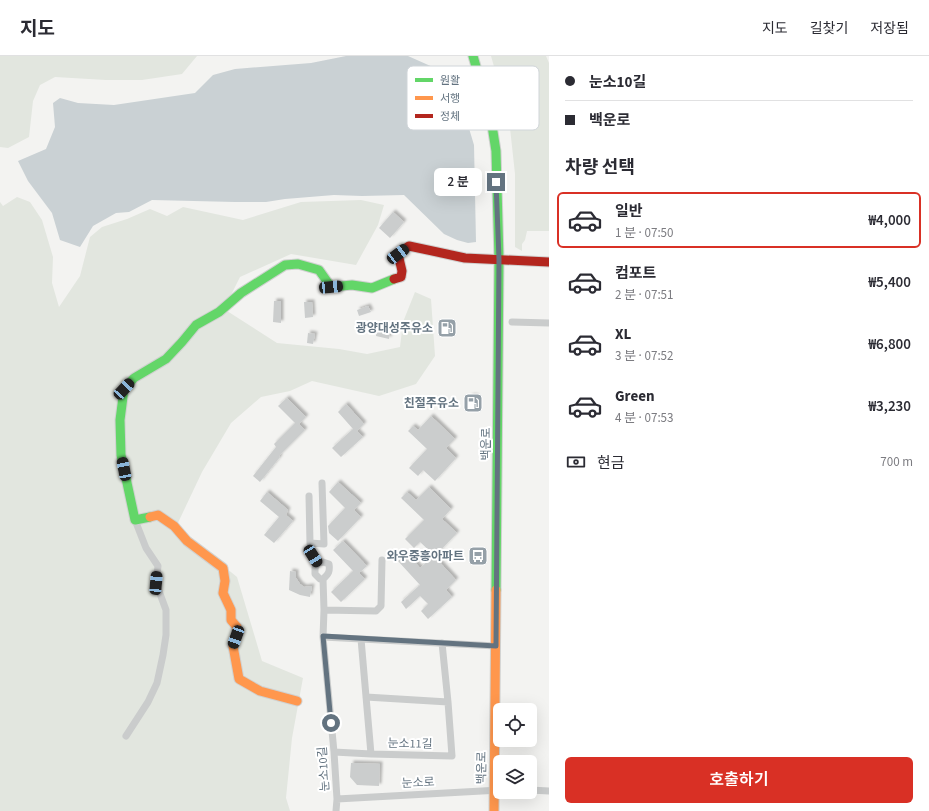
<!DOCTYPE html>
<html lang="ko">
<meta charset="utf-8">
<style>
body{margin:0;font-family:"Source Sans 3","Noto Sans KR",sans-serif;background:#f2f2f3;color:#2b2b33;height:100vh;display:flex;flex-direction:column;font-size:15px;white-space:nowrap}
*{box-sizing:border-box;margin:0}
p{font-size:13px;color:#7c7c81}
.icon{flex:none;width:22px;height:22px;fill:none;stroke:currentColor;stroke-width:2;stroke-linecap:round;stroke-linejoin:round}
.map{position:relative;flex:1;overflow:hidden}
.sheet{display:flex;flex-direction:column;background:#fff;width:380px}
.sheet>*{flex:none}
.top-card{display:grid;align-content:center;height:88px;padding:0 16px;background:#fff}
.tools{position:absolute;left:493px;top:647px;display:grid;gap:8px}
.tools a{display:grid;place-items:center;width:44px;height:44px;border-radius:6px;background:#fff;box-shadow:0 4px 16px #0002;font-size:20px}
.end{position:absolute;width:18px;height:18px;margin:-9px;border:5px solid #637380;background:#fff;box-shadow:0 0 0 2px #fff}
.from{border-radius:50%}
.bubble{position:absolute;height:28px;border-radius:6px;background:#fff;box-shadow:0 4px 16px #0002;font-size:13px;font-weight:600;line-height:28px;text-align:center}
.car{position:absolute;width:12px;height:24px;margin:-12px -6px;border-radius:5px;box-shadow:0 0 3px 1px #0007;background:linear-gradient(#222 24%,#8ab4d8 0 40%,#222 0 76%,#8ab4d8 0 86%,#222 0)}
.top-card b{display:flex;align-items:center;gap:14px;height:38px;font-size:15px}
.top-card b+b{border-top:1px solid #e1e1e2}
.top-card i{width:10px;height:10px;background:#2b2b33}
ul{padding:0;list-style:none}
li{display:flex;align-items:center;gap:12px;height:56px;margin:0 8px 6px;padding:0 8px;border:2px solid transparent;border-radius:6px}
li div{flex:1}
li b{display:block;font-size:15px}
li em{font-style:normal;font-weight:600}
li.selected{border-color:#d93025}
li>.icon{width:36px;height:36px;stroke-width:1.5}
h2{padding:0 16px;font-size:18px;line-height:48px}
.pay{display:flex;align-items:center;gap:10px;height:44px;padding:0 16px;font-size:15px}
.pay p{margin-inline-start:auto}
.cta{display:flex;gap:8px;margin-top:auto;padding:8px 16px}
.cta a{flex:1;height:46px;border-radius:6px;background:#d93025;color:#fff;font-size:16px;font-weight:600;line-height:46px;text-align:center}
header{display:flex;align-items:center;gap:24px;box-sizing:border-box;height:56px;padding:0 20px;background:#fff;border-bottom:1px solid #e1e1e2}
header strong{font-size:19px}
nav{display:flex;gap:22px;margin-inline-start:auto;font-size:14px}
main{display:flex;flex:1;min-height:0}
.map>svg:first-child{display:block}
</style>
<header>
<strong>지도</strong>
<nav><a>지도</a><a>길찾기</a><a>저장됨</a></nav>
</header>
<main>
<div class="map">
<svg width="549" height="755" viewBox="0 0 549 755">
<defs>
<filter id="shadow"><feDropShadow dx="2.5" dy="-2.5" stdDeviation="1" flood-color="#0004"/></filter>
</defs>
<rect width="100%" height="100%" fill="#f3f3f1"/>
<path fill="#e2e6df" d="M0,0H197L182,18L142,24H106L55,21L40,29L33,45L29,81L8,92L0,91Z
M491,0H546L549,7V175H527L525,184L522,188V195L515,191V118L509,63Z
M17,141L30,146L42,164L53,201L52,227L59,251L80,220L90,181L102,171L127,163L150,153L167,160L183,151L243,164L301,146L361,144L384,149L378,169L356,209L291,198L240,221L224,253L277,287L339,293L367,298L400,291L403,266L415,236L431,243L435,300L416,328L379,340L312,325L290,335L261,341L231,367L202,416L176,471L237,521L262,605L303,622L292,682L286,742L290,755H0V146L3,150Z"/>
<path fill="#cad1d4" d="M346,0H408L435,12L468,69L474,89L476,186L468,187L457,184L444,178L404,139L362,140L334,139L285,143L266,146H235L152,144L129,156L116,157L93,170L80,191L60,184L52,157L28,125L18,105L46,93L55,71L53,47L60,42L78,47L114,49L195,37L213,19L235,13L311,7Z"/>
<path fill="#cbcdcd" filter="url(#shadow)" d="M393,156L404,166L390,182L379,172Z
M274,245H281V267L273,266Z
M304,246H312L313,261L305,262Z
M368,250L371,256L359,260L357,254Z
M377,273L390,277L389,283L376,280Z
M308,277L315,278L313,288L307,287Z
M470,340H476L475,353H469Z
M287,342L306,361L299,368L305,374L279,400L280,401L260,426L253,420L276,391L274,388L295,367L278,350Z
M346,348L364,368L357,375L363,381L341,401L332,392L353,373L338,356Z
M431,360L455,383L446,392L456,402L435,425L423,414L418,420L409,412L427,393L408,375L413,370L418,374Z
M338,426L361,447L354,454L361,461L338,485L329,477L328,470L345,452L329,436Z
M429,431L451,453L442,463L457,477L435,500L420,486L414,492L405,483L424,464L401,442L407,436L416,444Z
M267,436L288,454L286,459L293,465L274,487L264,479L279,461L260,445Z
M343,485L367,510L359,517L365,523L341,546L331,536L353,515L333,494Z
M407,497L420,512L434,500L456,524L446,534L452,541L428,563L421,555L428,548L420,540L406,553L401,546L420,529L398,505Z
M290,515L296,516V522L300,528L304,531L312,530L310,541L300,539L289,534Z
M351,707L380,708L379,730L357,729L350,721Z"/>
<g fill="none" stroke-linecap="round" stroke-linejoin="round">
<defs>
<path id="fast" d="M473,0L491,63L496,95L499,203L496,534
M150,461L135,464L121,399L120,364L124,333L134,322L166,303L182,286L196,269L219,256L241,237L285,209L298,208L319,214L331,231L352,229L372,232L394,223"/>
<path id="slow" d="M150,461L158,459L174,470L187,485L223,512L225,525L223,537L231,554V564L237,571L236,581L233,590L239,623L260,635L297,645
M494,755L496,534"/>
<path id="jam" d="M394,223L401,221L402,215L398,198L409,190L465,202L549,206"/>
</defs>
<use href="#fast" stroke="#d0d1d0" stroke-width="11"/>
<use href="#slow" stroke="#d0d1d0" stroke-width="11"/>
<use href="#jam" stroke="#d0d1d0" stroke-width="11"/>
<path stroke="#cacccc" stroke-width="7" d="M512,266L549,267
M309,440L310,487L313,500L318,507
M310,487L324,488L322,427
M323,523H320L315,518V512L318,507L323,506L329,508C330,515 329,518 323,523L324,554L323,581L334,696L337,743L336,755
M324,554L376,555L381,550L382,504
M323,581L496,590
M361,583L371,698L452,700L448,646L442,587
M366,641L448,646
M126,680L148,646L157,627L163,599L166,579V554L156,527L158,510L146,492L135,464
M334,696L371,698
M530,734L549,735
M337,743L500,734"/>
<use href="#fast" stroke="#63d668" stroke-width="9"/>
<use href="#slow" stroke="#ff974d" stroke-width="9"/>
<use href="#jam" stroke="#b3261e" stroke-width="9"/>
</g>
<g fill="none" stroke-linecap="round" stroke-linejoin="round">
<path stroke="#637380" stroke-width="5" d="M331,667L323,580L496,590L499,203L496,126"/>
</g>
<defs>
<symbol id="fuel-square" viewBox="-11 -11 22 22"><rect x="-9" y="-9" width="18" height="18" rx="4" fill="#95a0a8" stroke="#fff"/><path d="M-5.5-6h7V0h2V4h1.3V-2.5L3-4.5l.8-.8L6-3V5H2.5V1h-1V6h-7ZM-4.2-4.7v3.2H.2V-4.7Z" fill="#fff"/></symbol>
<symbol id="bus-square" viewBox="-11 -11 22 22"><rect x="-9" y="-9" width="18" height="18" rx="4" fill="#95a0a8" stroke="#fff"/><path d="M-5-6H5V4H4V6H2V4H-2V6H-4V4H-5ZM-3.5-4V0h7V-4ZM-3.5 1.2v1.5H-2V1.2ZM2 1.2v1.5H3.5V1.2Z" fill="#fff"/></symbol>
</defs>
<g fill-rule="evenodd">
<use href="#fuel-square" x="436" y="261" width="22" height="22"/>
<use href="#fuel-square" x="462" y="336" width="22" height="22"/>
<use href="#bus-square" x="467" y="489" width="22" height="22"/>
</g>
<g text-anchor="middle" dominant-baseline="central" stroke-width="4" stroke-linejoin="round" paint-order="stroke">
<g font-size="12" font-weight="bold" fill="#637380" stroke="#fff" text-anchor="end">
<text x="433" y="272">광양대성주유소</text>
<text x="459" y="347">친절주유소</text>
<text x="464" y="500">와우중흥아파트</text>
</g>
<g font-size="12" fill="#637380" stroke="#fff">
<text transform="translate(486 388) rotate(-90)">백운로</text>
<text transform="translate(410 688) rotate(1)">눈소11길</text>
<text transform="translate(482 712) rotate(-89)">백운로</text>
<text transform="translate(324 713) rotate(-94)">눈소10길</text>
<text transform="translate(418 727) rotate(-3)">눈소로</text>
</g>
</g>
<rect x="407" y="10" width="132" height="64" rx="6" fill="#fff" stroke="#d0d5d9" stroke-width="1"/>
<rect x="415" y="22" width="18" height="4" fill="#63d668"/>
<rect x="415" y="40" width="18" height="4" fill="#ff974d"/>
<rect x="415" y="58" width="18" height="4" fill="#b3261e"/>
<g font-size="11" fill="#637380">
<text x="440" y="28">원활</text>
<text x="440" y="46">서행</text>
<text x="440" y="64">정체</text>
</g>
</svg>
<div class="tools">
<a><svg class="icon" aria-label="locate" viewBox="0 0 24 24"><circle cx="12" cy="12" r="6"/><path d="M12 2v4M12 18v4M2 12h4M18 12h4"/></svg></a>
<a><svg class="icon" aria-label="layers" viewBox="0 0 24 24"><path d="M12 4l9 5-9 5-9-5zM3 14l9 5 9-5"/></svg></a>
</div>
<i class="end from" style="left:331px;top:667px"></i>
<i class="end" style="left:496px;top:126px"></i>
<div class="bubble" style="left:434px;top:112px;width:48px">2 분</div>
<i class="car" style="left:398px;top:198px;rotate:53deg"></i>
<i class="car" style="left:331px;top:231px;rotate:85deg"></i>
<i class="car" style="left:124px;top:333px;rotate:43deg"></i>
<i class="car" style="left:124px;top:413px;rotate:349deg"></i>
<i class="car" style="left:313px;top:500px;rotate:148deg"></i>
<i class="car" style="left:156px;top:527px;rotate:5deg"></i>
<i class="car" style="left:236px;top:581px;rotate:200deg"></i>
</div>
<section class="sheet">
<div class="top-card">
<b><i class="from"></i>눈소10길</b>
<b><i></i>백운로</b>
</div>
<h2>차량 선택</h2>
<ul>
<li class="selected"><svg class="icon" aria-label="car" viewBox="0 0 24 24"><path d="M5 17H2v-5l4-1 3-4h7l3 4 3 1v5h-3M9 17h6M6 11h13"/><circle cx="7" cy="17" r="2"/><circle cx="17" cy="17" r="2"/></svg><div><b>일반</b><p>1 분 · 07:50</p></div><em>₩4,000</em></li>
<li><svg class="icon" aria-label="car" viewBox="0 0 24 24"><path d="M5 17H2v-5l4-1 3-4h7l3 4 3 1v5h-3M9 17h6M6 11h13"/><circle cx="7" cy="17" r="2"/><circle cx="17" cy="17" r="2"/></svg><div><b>컴포트</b><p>2 분 · 07:51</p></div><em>₩5,400</em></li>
<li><svg class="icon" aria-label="car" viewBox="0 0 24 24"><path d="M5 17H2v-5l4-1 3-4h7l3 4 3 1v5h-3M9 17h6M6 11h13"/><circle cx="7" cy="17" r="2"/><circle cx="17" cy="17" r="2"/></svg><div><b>XL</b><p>3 분 · 07:52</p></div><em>₩6,800</em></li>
<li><svg class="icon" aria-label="car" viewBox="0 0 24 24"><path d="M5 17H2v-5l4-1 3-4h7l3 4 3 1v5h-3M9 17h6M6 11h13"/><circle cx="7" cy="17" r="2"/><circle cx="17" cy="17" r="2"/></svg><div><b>Green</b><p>4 분 · 07:53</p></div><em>₩3,230</em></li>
</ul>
<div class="pay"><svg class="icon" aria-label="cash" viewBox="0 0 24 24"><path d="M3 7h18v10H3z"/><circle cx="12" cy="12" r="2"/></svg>현금<p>700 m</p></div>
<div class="cta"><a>호출하기</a></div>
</section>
</main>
